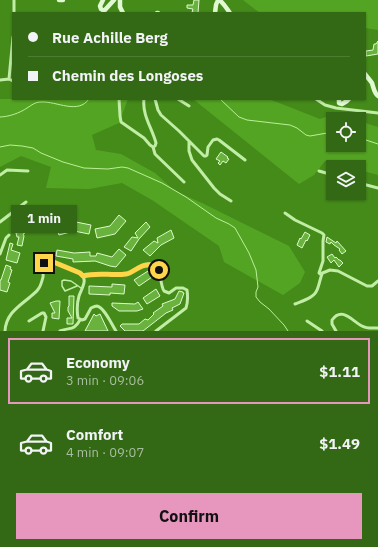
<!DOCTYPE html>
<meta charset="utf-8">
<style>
body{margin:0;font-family:"IBM Plex Sans",sans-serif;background:#3b6e1d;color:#f1f3f6;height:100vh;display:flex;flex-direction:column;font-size:15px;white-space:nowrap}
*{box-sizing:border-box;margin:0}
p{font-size:13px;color:#a9bea0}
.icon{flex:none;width:22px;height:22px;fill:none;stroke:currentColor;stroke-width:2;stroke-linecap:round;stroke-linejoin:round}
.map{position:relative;height:331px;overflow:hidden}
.sheet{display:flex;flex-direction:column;background:#336814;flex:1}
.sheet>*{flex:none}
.guide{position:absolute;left:12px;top:12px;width:354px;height:88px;border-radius:0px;box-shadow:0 1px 3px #0004;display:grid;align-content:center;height:88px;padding:0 16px;background:#336814}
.tools{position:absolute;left:326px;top:112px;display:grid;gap:8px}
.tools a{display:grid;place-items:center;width:40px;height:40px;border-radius:0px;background:#336814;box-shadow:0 1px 3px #0004;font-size:20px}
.end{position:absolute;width:18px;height:18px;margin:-9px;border:5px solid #ffd54a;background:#111;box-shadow:0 0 0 2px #111}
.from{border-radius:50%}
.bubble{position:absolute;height:28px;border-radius:0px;background:#336814;box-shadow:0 1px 3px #0004;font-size:13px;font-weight:800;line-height:28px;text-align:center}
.guide b{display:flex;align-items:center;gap:14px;height:38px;font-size:15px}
.guide b+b{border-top:1px solid #4e7b34}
.guide i{width:10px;height:10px;background:#f1f3f6}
ul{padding:7px 0 0;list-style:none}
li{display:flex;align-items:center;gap:12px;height:66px;margin:0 8px 6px;padding:0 8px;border:2px solid transparent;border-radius:0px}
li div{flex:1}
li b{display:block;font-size:15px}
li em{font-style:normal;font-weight:800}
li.on{border-color:#e797bd}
li>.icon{width:36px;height:36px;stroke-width:1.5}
.cta{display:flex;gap:8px;margin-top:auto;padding:8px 16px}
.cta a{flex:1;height:46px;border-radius:0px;background:#e797bd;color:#111;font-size:16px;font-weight:800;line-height:46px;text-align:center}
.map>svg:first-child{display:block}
</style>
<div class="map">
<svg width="378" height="331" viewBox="0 0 378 331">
<rect width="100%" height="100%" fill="#448b1a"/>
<path fill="#54a423" d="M243,0H378V30L365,28V13H260Z
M0,99H128L119,123L92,135L96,150L121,154L155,173L175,191L202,203L289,246L305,272L300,283L283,295L224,262L219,246L152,200L122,183L89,189L46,188L51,167L21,156L0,167Z
M193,99H269L320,119L331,115L352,119H333V145H359V121L378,127V175L359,170V167H346L325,161L314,175L299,184Z"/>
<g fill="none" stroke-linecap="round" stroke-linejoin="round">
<path stroke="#baef98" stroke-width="1" d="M220,99L239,117L247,120L290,125L297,128L306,135L310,136L333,132
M0,117C8,117 20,113 27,108C32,105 35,102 41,102C57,101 78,115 89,99
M359,136L366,140L378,144
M0,147L10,145L22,146L33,148L41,153L63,162L84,168L108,169L122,167L128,168L162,183L186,197L216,218L229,224L235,228L249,253L256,270L258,287L256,292V297L260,302L269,309L284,325L288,331"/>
</g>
<path fill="#6ab23e" stroke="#ddfaca" d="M194,0H199L198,13L192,12L193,9L187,8V5H193Z
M378,41V54L366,56V51L373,50L374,44H376Z
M221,152L228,157L227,158L229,159L226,163L223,161L220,165L218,163L220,161L216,159Z
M119,215L126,221L115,234L97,238L95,229L110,226Z
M76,222L91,225L89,234L74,231L59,235L57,230L76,224Z
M146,222L150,227L139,239L131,251L124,247L132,237L138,238L135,233Z
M23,229L25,233L23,234L24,236L22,246L17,245L19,237H17L16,233L20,232L19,231Z
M171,230L174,238L161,245L150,256L143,250L154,241L158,243L157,238Z
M305,232L310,235L307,241L306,240L302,248L297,245L300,238L301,239Z
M327,237L336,243L337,241L346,251L342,254L339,250L340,249L334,245L331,242L330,244L326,242Z
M10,243L13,244L11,250L20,253L17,263L6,260Z
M119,249L126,255L116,267L110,266L95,261L73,262V259L56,256L57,250L74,253L90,252V256H96L97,253L112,257Z
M332,254L335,258L336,257L339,260H340L343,263L339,267L334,260L331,263L327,257Z
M6,265L11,267L10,269L12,270L8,282L10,283L7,292L0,290V280H1Z
M148,271L152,277L139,286L134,280Z
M112,284L125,285L124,294L110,293V295L89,294V286L112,287Z
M156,289L160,296L147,304L143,298Z
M179,291L183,292V293H184L180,304L172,308L173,310L166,313L143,331H125L120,326L122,324H139L145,319L148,320L154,314L153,313L163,306L162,304L175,299Z
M69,296H74L73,324H67V318H72L68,311V307L69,306Z
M56,301H60L59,319L52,318V313H55L50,303Z
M138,302L143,309L137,311H119L112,306V303L135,304Z
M94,314L96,316L100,314L108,331H85Z"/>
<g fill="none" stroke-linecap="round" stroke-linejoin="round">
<path stroke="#c1eda5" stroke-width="1.5" d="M77,286L65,291L62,286V281L64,280L71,281L81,288"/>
<path stroke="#c1eda5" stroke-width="3" d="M14,0V13
M13,37L9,79L13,81
M0,80L9,79
M119,99L120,116L121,122L144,138L150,145L153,147L155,146L156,143C152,128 142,115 144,99
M155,99L158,110L161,115L179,131L204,156H206L207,155L208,147L213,140L217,139L219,140L245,160
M178,99L189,106
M316,99L325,105L336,108L378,113
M189,141V151L192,160L214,188L220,194L231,201
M153,147L155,154L157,156L184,182
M319,171L333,175
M0,175L7,170L28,171
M359,183L378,188
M285,213L295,220L322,233L324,235L323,241V261L319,273L320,274L330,270L338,271L367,286H372L378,281
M0,222L26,202
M0,254L6,238L9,235
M83,276C95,273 107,274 120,274C123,274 126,275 129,273C136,270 149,258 157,267C161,270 160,285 164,291L169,293L176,288H183L187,290C188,297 188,302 186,308L156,331
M295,304C302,301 314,298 317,290C319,286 320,279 322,274
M29,321L42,313H44L46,317L43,331
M307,321L322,331
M5,331C6,314 18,307 30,297C33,294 37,292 39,288C41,285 42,281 43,277C44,269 39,260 51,261L77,272C90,278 82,287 79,296C77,303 77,312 78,318L82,320L85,319L91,308C93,307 95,306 97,306C104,307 112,325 116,331
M60,331C70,327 74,331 80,320
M336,331L332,324V320C342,306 352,321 362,326C367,329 373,328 378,328"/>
<path stroke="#e0f9d1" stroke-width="4.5" d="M59,0H63
M103,0L100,6L101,9L104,11L114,0
M120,0V7L123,13
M157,13H158
M215,13C216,8 215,2 219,0C223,2 227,9 230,13
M365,74C367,77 370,80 372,83C374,89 374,93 378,96
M339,99V103L342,104L347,101L349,99"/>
</g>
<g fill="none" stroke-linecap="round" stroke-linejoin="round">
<path stroke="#ffd54a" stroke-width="5" d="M44,263L48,261H51L80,273L83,276C97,272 112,276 126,274C134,273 139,264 149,265C154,265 157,266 159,270"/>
</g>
</svg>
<div class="tools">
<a><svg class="icon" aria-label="locate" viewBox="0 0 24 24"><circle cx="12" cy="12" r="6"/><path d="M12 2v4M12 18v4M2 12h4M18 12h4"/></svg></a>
<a><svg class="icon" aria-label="layers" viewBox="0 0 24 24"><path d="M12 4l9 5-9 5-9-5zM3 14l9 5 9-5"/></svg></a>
</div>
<i class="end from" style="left:159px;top:270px"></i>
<i class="end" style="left:44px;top:263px"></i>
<div class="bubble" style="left:11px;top:205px;width:66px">1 min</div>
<div class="guide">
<b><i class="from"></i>Rue Achille Berg</b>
<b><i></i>Chemin des Longoses</b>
</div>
</div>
<section class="sheet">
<ul>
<li class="on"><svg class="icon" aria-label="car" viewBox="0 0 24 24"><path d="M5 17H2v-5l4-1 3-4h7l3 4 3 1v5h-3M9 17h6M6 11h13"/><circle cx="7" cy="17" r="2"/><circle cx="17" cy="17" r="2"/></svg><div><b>Economy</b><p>3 min · 09:06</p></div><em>$1.11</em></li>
<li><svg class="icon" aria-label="car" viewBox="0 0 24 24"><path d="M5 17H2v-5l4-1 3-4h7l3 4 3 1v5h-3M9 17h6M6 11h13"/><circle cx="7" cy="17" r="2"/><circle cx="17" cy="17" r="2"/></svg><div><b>Comfort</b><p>4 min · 09:07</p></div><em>$1.49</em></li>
</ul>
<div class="cta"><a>Confirm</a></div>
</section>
